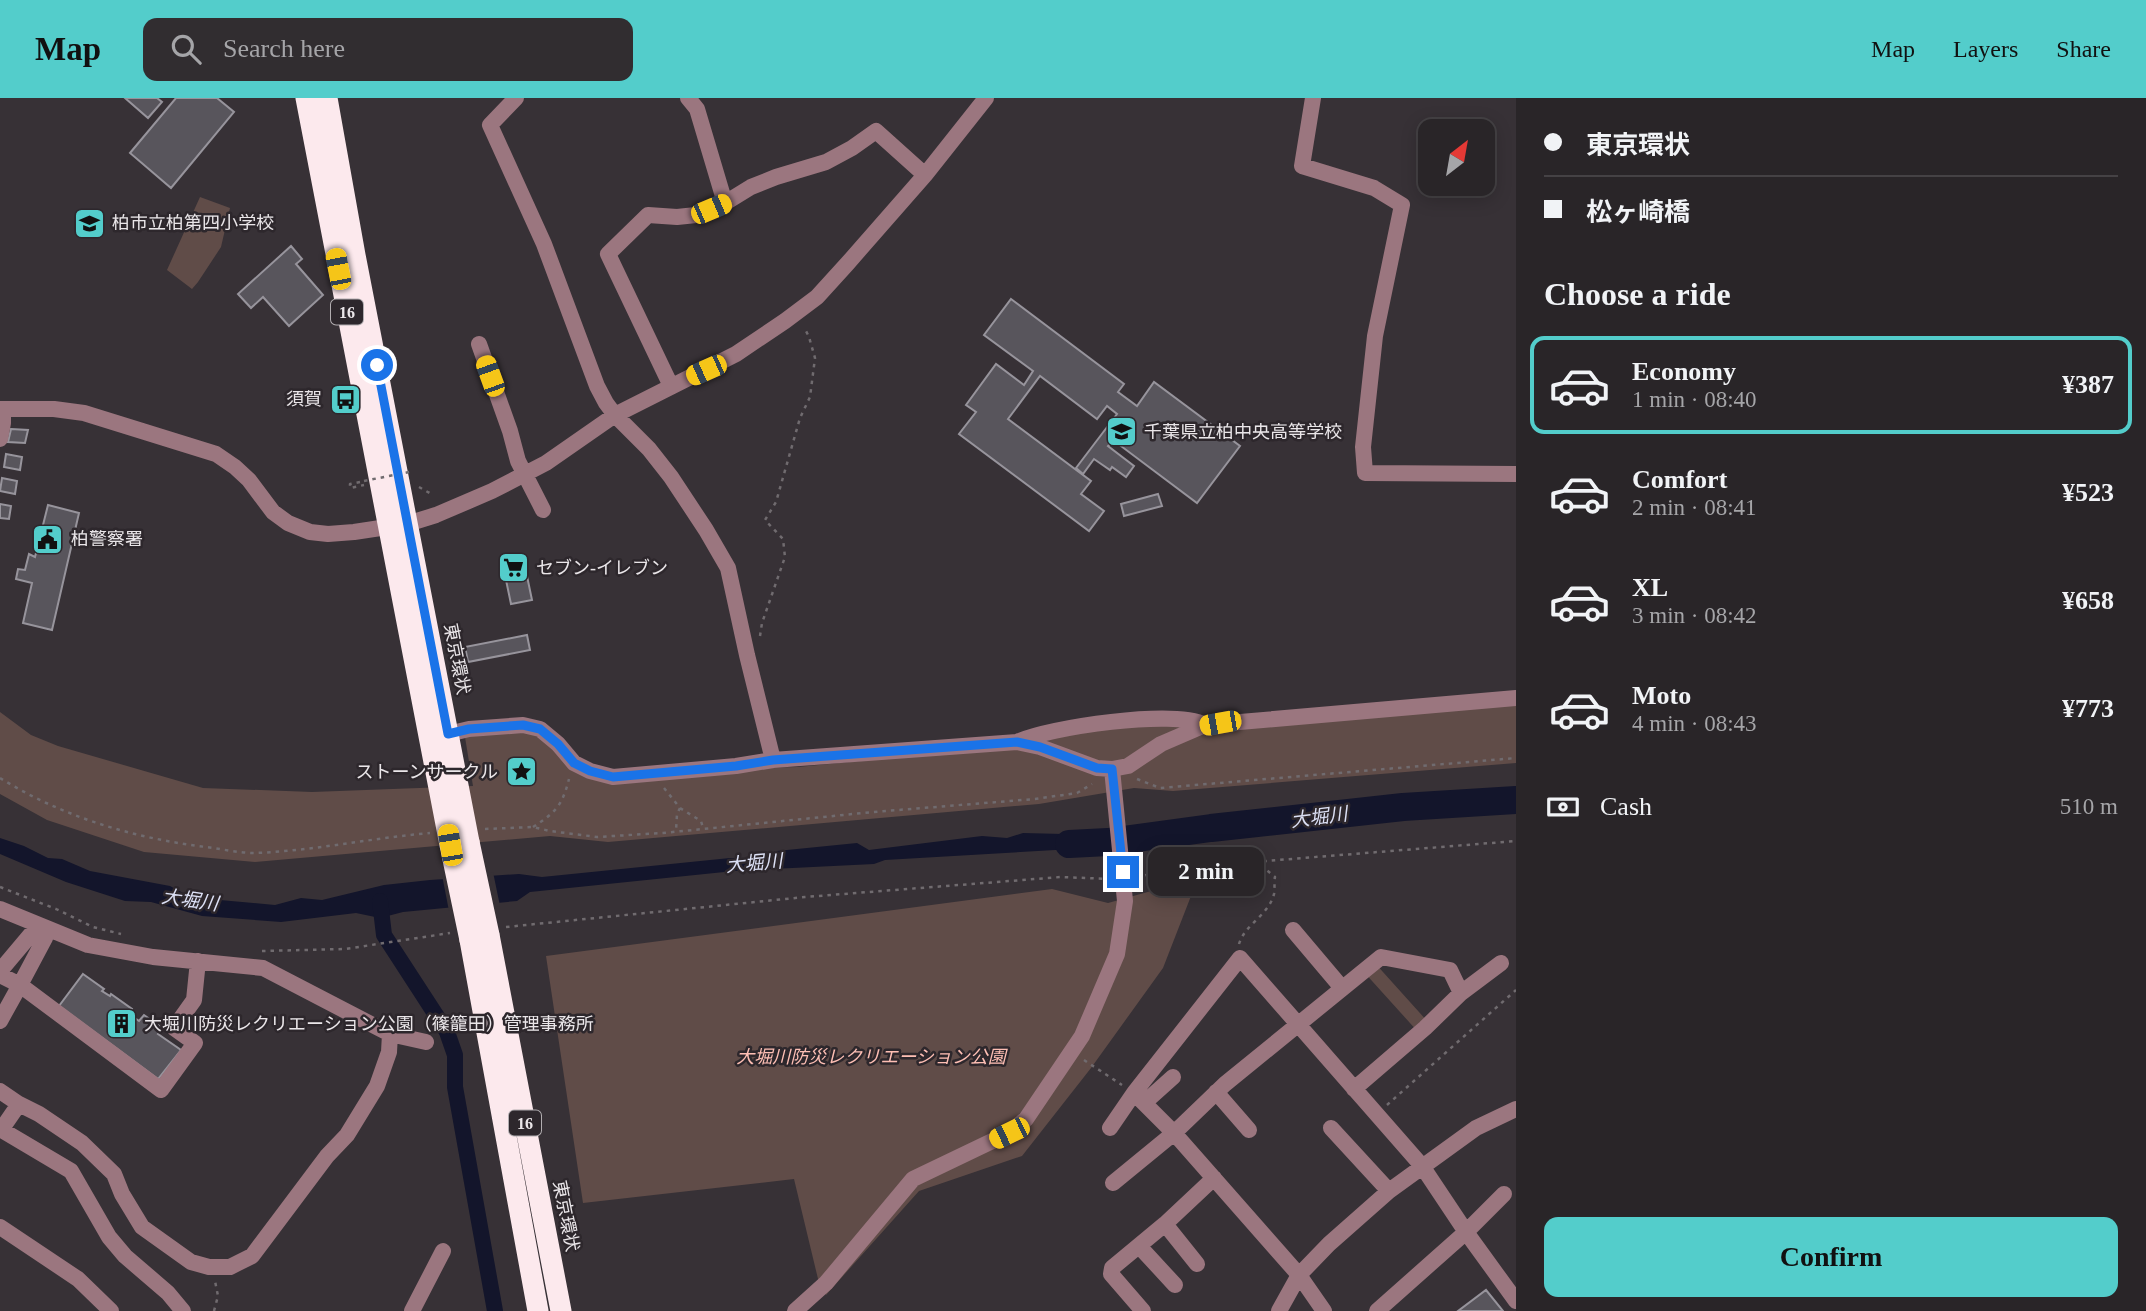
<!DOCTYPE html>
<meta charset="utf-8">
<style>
body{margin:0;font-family:"Times New Roman","Noto Sans JP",serif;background:#312d30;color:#f1f3f6;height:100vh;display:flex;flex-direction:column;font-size:26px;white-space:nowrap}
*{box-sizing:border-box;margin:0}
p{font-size:23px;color:#a5a5a8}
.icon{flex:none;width:38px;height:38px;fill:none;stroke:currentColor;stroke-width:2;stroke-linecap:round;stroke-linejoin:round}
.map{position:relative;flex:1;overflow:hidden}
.side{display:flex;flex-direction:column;background:#292528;width:630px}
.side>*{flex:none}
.top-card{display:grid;align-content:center;height:154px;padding:0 28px;background:#292528}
.needle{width:46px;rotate:31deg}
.fabs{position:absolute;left:1418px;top:21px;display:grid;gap:14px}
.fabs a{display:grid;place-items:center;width:77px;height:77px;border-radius:14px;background:#292528;box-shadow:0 4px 18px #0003,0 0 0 2px #454245;font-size:35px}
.end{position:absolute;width:32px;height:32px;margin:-16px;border:9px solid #1a73e8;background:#fff;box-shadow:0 0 0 4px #fff}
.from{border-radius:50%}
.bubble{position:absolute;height:49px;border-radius:14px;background:#292528;box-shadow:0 4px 18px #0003,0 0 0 2px #454245;font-size:23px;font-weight:700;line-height:49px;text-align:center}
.car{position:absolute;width:21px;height:42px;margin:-21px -10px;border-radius:9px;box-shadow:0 0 5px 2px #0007;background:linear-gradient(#f5c518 24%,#345 0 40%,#f5c518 0 76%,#345 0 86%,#f5c518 0)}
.top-card b{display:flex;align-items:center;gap:24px;height:66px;font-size:26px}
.top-card b+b{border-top:2px solid #454245}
.top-card i{width:18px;height:18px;background:#f1f3f6}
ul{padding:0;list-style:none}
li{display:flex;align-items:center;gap:21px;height:98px;margin:0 14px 10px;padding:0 14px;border:4px solid transparent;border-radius:14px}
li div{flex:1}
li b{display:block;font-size:26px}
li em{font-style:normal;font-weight:700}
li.on{border-color:#53cdcb}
li>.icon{width:63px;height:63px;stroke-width:1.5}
h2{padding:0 28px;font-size:32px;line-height:84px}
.pay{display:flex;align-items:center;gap:18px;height:77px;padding:0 28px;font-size:26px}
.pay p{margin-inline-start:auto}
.button{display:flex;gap:14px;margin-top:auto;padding:14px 28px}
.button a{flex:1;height:80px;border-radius:14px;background:#53cdcb;color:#111;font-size:28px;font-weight:700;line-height:80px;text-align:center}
header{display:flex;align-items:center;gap:42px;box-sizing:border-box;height:98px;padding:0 35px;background:#53cdcb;color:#111}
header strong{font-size:33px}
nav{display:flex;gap:38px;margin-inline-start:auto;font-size:24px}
.search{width:490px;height:63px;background:#312d30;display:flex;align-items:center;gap:18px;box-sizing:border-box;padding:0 24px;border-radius:14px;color:#a5a5a8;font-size:26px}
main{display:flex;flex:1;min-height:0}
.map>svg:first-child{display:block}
</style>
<header>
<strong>Map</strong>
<div class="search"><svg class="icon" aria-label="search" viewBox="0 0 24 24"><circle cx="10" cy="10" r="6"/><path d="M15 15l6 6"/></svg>Search here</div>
<nav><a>Map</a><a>Layers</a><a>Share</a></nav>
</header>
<main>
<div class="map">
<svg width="1516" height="1213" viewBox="0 0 1516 1213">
<rect width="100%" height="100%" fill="#373136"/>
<path fill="#604c48" d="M200,99L230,110L221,149L198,184L192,191L167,172Z
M1516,605V665L1173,693L1134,690L1039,706L608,744L550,738L255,764L144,754L47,722L0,696V614L31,637L58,648L203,690L312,694L473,688L465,639L523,632L543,640L579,674L798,669L870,662L1081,632Z
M1198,780L1163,870L1091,970L1022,1058L919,1093L826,1197L819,1185L794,1081L583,1105L546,858L1052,791L1108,805Z
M1374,864L1428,924L1419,935L1363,873Z"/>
<path fill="#13152b" d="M1023,735L1104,737L1107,749L885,762L874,766L734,773L530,794L517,803L403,814L380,820L356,815L281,824L202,818L151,804L125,803L66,784L0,756V740L24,748L48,760L62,761L90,773L170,788L185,796L220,802L275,807L301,800L322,802L384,787L430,782L519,776L542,779L730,760L748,761L777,753L857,745L869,752L982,738L1007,740Z"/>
<path fill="#373136" d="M493,774L500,808L449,813L442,777Z"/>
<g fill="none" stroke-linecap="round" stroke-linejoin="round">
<path stroke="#13152b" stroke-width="16" d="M380,803L384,837L447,934L455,957V989L495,1213"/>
<path stroke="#13152b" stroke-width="28" d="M1069,746L1108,744L1211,730L1403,709L1516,702"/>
</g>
<path fill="#58555c" stroke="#97949c" stroke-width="2" d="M125,0H157L162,4L148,20Z
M176,0H217L234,14L171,90L130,55Z
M291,148L302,161L296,166L323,197L289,228L263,199L251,210L238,196Z
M1011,201L1124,286L1118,294L1137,308L1154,284L1240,348L1197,405L1113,342L1108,348L1134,368L1126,379L1112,369L1110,372L1094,361L1083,376L1076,370L1117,316L1107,308L1097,321L1040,278L1008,321L1091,383L1081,396L1104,413L1089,433L959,336L976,314L966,307L996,266L1024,287L1033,273L984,237Z
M11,331L28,332L25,345L8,344Z
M6,356L22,359L20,372L4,369Z
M2,380L17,383L15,396L0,393Z
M1158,396L1162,408L1124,418L1121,406Z
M0,406L11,408L9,421L0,420Z
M48,407L79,415L52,532L23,525L32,485L16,481L18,471L25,472L29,456L35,459Z
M523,459L532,502L511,506L502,463Z
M527,537L530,552L468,564L465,549Z
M83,876L104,891L102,893L110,898L111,896L132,911L131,914L134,916L132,918L139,923L144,917L162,930L158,936L181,952L158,981L59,908Z
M1486,1192L1503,1213H1458Z"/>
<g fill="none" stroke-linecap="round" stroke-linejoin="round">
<path stroke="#706b6f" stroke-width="2.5" stroke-dasharray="3.5 5" stroke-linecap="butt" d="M360,384L350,386V390L364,387
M419,389L433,397
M760,538L762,525L785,459L783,441L765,422L776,404L800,320L810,299L815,260L809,239L804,229
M0,680C63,719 133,740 206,749C222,751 239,755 254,755C313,753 371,740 430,735
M1137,681L1160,690L1516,660
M664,690L680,710L677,716L676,733
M680,710L701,723L703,730
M533,729C556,714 562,708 569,681
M485,731L533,729L550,733L597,739L663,735L873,714L1035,701L1077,695L1092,686
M1137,779L1178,770L1516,743
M0,789L56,811L93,829L121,836
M506,829L805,799L1061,779L1109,781
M1239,846C1245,826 1269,817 1274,796C1275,791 1274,784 1275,779L1258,765
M262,853L345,851L450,835
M1084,962L1122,987
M1387,1007L1516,892
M214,1213L218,1198L215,1183"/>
<path stroke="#9b767f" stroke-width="16" d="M516,0L490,27L544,146L597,288L606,305L615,317L649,351L671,379L706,432L728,470L747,557L773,662
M688,0L697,11L725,105
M1313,0L1302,68L1374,90L1402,107L1375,238L1363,349L1365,375L1516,376
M479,246L510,333L518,363L543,412
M671,288L608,156L648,117L677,119L696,117L725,105L751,89L776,79L826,64L852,50L876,33L925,77
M0,311H54L84,315L216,356L235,369L249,382L273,414L288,425L310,434L328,436L354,434L407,426L436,417L492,393L546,365L615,317L736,256L785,223L817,199L847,166L925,77L986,0
M0,341L3,325V311
M448,636L469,631L523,627L540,631L558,646L574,665L590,673L613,679L736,668L773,662L1017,644C1049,629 1174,611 1205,627L1516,600
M1017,644L1040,649L1097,670L1112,671L1128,668L1161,646L1205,627
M0,811L88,847L153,859L263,870L390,936
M47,831L45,840L20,887L161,992L195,945L174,930L194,902L198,863
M1293,832L1342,890
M0,873L32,835L35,826
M0,877L20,887L0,923
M1354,991L1425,930L1461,895
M0,993L19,1006L1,1032
M1216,994L1249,1032
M1144,1005L1173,979
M19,1006L39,1016L82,1045L114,1076L122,1096L142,1129L191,1164L209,1169H230L252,1158L327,1058L347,1037L377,988L389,954L390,936L426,944
M1110,1030L1134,995
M1331,1030L1389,1093
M0,1031L71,1073L109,1139L125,1158L168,1195L183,1213
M1113,1085L1174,1035L1225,986L1381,859L1450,872L1461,895L1501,865
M1165,1126L1197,1166
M0,1129L78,1181L111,1213
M1139,1148L1175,1187
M412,1213L443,1153
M795,1213L826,1185L913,1081L1009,1035L1026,1021L1082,938L1117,856L1125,803L1112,671
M1143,1213L1111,1176L1112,1170L1165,1126L1214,1080
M1279,1213L1299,1177L1329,1146L1389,1093L1476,1030L1516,1011
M1324,1213L1299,1177L1174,1035L1134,995L1240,860L1422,1068L1466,1134L1516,1203
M1377,1213L1466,1134L1504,1096"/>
<path stroke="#fce9ed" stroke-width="21" d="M306,0L450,747
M327,0L355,157L469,744
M489,837L561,1213
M470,842L538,1213"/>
<path stroke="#706b6f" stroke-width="2.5" stroke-dasharray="3.5 5" stroke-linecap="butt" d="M364,383L414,373"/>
<path stroke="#fce9ed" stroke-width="21" d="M469,744L489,837
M450,747L470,842"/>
</g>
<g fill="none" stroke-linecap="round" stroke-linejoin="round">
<path stroke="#1a73e8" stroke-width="9" d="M377,267L448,636L469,631L523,627L540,631L558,646L574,665L590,673L613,679L736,668L773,662L1017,644L1040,649L1097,670L1112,671L1123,774"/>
</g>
<defs>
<symbol id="school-square" viewBox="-11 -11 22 22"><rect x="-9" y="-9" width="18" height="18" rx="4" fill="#53cdcb" stroke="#2d272c"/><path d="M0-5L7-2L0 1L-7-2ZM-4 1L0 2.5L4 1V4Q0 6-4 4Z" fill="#111"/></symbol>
<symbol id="bus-square" viewBox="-11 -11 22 22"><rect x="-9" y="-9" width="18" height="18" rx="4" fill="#53cdcb" stroke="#2d272c"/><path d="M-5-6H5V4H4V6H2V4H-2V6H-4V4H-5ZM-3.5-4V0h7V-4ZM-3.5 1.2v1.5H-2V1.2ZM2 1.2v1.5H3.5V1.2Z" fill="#111"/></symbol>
<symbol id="civic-square" viewBox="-11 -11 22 22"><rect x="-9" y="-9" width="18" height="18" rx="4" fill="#53cdcb" stroke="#2d272c"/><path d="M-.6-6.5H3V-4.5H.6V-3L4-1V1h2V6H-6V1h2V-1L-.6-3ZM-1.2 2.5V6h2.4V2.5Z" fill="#111"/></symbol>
<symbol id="supermarket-square" viewBox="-11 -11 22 22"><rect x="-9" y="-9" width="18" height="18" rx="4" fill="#53cdcb" stroke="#2d272c"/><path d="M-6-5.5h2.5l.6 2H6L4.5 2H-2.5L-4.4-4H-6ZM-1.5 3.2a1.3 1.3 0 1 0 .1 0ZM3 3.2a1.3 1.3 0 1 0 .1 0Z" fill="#111"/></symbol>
<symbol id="sight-square" viewBox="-11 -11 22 22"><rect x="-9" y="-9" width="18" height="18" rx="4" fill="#53cdcb" stroke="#2d272c"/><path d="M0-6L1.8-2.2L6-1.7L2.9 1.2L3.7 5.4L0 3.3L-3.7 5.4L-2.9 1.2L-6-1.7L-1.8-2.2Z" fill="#111"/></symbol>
<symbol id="building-square" viewBox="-11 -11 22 22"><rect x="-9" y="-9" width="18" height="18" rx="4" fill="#53cdcb" stroke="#2d272c"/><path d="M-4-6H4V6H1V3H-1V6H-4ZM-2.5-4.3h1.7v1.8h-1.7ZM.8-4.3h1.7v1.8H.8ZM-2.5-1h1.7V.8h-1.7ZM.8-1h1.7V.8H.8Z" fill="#111"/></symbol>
</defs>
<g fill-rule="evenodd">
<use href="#school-square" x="72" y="108" width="35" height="35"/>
<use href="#bus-square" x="328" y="284" width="35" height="35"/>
<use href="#school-square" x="1104" y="316" width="35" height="35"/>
<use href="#civic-square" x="30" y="424" width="35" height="35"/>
<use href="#supermarket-square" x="496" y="452" width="35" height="35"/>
<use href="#sight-square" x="504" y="656" width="35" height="35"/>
<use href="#building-square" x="104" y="908" width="35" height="35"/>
</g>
<g text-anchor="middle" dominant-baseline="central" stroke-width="5" stroke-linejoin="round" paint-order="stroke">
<g fill="#2d272c" stroke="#b1adb0" stroke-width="2">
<rect x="331" y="201.5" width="32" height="25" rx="5"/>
<rect x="509" y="1012.5" width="32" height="25" rx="5"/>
</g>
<g font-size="16" font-weight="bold" fill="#eae6e9">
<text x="347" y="214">16</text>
<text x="525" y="1025">16</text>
</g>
<g font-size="18" fill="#eae6e9" stroke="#2d272c" text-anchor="start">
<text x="112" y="125">柏市立柏第四小学校</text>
<text x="322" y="301" text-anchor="end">須賀</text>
<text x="1144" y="334">千葉県立柏中央高等学校</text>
<text x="71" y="441">柏警察署</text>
<text x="536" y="470">セブン-イレブン</text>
<text x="498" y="674" text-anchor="end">ストーンサークル</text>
<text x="144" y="926">大堀川防災レクリエーション公園（篠籠田）管理事務所</text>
</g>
<g font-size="18" fill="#eae6e9" stroke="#2d272c">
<text transform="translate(457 561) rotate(79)">東京環状</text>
<text transform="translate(566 1118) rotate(79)">東京環状</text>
</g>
<g font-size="18" font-style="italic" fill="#febfb4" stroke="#2d272c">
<text x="871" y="959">大堀川防災レクリエーション公園</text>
</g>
<g font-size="19" font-style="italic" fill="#dde1f6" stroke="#2d272c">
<text transform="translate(1319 719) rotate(-7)">大堀川</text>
<text transform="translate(754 765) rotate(-5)">大堀川</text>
<text transform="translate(190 802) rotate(8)">大堀川</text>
</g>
</g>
</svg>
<div class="fabs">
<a><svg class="needle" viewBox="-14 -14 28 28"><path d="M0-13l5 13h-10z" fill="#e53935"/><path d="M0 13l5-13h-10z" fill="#a5a5a8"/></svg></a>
</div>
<i class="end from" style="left:377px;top:267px"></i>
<i class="end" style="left:1123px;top:774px"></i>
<div class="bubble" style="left:1148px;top:749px;width:116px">2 min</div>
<i class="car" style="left:711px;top:111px;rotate:67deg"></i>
<i class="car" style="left:338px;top:171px;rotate:349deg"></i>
<i class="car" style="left:706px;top:272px;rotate:246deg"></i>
<i class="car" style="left:490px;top:278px;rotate:340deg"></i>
<i class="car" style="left:1220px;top:625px;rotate:260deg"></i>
<i class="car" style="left:450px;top:747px;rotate:350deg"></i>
<i class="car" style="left:1009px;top:1035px;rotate:244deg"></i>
</div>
<section class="side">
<div class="top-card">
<b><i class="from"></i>東京環状</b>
<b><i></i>松ヶ崎橋</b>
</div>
<h2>Choose a ride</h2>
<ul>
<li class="on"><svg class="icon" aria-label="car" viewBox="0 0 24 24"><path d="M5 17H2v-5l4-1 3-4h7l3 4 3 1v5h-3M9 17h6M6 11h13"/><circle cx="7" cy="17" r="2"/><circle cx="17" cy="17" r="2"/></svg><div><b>Economy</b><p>1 min · 08:40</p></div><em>¥387</em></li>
<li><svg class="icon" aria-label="car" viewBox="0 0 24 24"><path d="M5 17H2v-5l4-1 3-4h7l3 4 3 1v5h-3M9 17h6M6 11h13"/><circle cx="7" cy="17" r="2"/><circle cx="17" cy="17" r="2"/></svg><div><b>Comfort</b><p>2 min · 08:41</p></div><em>¥523</em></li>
<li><svg class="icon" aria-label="car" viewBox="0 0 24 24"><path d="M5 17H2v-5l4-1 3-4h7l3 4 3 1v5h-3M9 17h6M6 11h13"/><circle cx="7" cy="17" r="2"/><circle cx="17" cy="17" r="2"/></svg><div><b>XL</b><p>3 min · 08:42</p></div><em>¥658</em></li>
<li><svg class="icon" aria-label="car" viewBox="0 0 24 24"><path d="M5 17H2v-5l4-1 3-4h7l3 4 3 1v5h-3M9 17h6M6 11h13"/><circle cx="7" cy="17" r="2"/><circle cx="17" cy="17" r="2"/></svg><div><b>Moto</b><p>4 min · 08:43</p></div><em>¥773</em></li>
</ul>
<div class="pay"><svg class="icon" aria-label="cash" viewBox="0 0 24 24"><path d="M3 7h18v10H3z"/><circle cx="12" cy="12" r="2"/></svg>Cash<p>510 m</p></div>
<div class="button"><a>Confirm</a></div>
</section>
</main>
